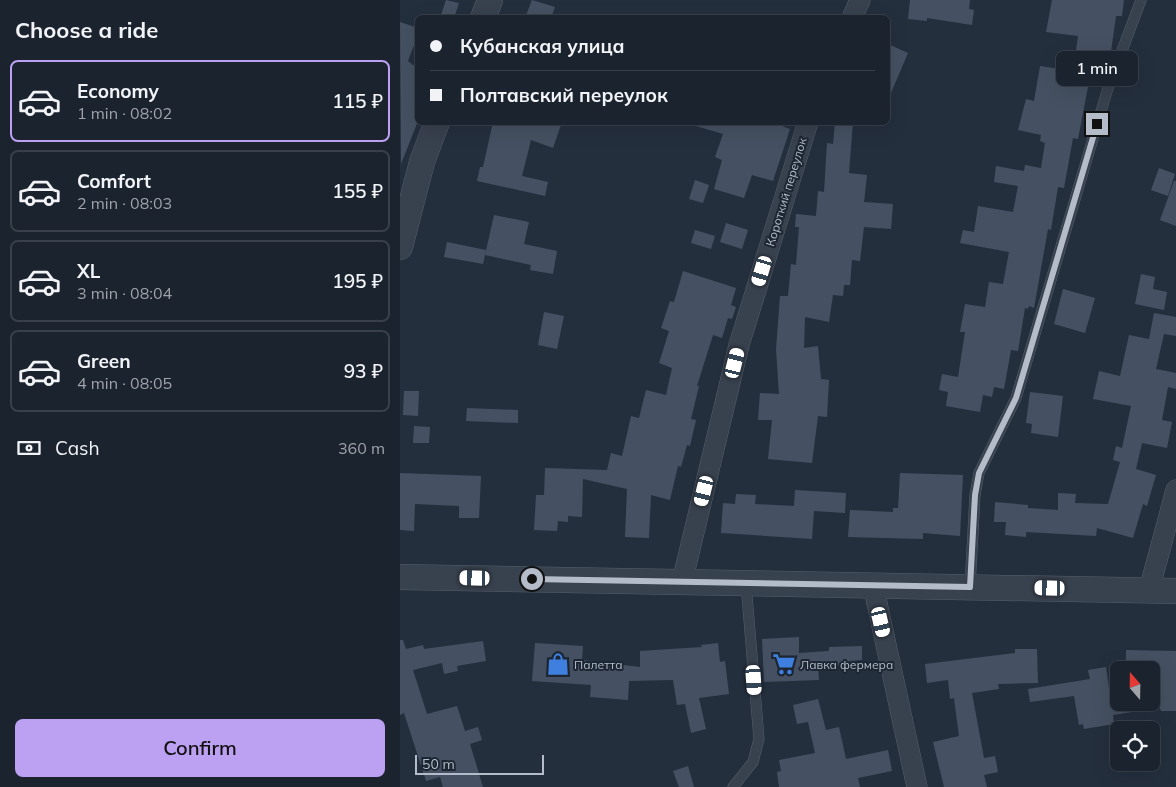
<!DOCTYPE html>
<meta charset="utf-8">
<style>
body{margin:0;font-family:Mulish,sans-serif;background:#282f3a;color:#f1f3f6;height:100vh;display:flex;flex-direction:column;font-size:19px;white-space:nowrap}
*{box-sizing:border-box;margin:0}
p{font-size:16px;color:#a0a4aa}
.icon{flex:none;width:28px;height:28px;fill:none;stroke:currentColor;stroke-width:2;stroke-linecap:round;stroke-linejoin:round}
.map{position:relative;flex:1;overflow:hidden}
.details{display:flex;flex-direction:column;background:#1b232e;width:400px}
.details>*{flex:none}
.banner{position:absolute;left:15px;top:15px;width:475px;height:110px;border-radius:8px;box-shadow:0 5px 20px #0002,0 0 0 1px #39404a;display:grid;align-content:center;height:110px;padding:0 15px;background:#1b232e}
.needle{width:32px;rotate:340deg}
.buttons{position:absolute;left:710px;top:661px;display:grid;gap:10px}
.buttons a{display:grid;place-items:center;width:50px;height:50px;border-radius:8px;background:#1b232e;box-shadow:0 5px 20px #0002,0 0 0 1px #39404a;font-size:25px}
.scale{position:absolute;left:15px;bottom:12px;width:129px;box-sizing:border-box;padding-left:5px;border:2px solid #b4bcc9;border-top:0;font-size:14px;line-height:18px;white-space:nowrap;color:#b4bcc9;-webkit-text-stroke:4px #1d2633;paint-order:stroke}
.end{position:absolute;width:22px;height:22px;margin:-11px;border:6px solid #b4bcc9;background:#111;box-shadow:0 0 0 2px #111}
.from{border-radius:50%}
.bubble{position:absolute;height:35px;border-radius:8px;background:#1b232e;box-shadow:0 5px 20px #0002,0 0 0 1px #39404a;font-size:16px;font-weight:600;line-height:35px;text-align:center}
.car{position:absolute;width:15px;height:30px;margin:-15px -8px;border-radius:6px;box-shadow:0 0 4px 1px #0007;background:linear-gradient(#fff 24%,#345 0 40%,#fff 0 76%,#345 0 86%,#fff 0)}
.banner b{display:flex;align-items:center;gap:18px;height:48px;font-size:19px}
.banner b+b{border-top:1px solid #39404a}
.banner i{width:12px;height:12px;background:#f1f3f6}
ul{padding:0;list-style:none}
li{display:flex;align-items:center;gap:15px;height:82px;margin:0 10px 8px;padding:0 5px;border:2px solid #39404a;border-radius:8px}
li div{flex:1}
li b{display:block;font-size:19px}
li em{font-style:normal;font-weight:600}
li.selected{border-color:#bca0f2}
li>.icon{width:45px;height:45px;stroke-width:1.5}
h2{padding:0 15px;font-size:22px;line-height:60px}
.pay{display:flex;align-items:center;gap:12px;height:55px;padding:0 15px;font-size:19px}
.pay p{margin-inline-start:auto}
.action{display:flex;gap:10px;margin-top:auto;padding:10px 15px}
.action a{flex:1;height:58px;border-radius:8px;background:#bca0f2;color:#111;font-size:20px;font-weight:600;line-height:58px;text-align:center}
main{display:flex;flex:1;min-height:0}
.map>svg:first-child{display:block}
</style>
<main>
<section class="details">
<h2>Choose a ride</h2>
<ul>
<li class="selected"><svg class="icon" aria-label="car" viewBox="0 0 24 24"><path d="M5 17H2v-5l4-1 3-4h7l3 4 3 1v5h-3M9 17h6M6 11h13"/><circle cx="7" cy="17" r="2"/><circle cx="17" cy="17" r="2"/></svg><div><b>Economy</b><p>1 min · 08:02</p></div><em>115 ₽</em></li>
<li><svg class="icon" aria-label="car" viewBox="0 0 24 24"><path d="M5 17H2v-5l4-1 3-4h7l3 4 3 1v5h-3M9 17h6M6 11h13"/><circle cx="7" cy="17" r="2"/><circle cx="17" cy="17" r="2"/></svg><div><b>Comfort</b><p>2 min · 08:03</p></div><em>155 ₽</em></li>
<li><svg class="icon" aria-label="car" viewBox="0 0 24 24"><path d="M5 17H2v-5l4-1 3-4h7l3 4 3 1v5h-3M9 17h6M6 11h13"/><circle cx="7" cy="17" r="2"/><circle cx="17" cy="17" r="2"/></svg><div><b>XL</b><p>3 min · 08:04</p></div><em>195 ₽</em></li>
<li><svg class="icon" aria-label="car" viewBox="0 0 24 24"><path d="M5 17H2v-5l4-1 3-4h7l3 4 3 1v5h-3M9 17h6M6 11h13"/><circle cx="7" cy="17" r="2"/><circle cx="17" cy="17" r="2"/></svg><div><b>Green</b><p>4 min · 08:05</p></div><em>93 ₽</em></li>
</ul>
<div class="pay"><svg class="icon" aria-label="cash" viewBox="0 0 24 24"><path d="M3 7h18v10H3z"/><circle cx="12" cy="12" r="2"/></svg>Cash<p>360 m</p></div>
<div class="action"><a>Confirm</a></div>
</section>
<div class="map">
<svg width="776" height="787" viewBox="0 0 776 787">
<rect width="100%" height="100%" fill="#242f3e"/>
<path fill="#455162" d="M46,0L59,3L54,18H40Z
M132,0L155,7L151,18H125Z
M510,0H570L569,9L574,10L572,25L527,18V21L508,19Z
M652,0H724L722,16H716L711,52L708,51L706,63L693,61L678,139L673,138L664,188L658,187L651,230L648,229L634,308L629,306L628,309L625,308L618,351L611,350L604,389L594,387L592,397L583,395L580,412L546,406L548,392L539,390L542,374L558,377L565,332H560L565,304L585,307L589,282L603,284L609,252L560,243L563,230L574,232L578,206L613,212L618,186L594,182L596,166L624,171L625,165L641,168L645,143L640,141L641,135L618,130L626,99L634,101L640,66L673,71L678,36L646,32Z
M0,22L18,28V35L8,61L18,69V121L1,164Z
M488,44L508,53L488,100Z
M93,122H162L153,148L131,140L122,176L148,182L145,196L77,181L80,167H83Z
M296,122H371L390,129L373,181L352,175L344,198L314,189L322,160L315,157L323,134L296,126Z
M435,122H453L449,173L467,175L464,202L493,204L491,229L464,227L460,261L452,260L450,285H444L443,296L433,295L429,322L405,317L404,348L418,346L421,379L429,380L427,417L418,416L412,463L368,459L372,420H358L360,393L379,394L376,349L380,296H388L391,264L396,265L399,227H395L396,214L416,216L418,191L424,192L427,143L433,144Z
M759,168L775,174L768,196L751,190Z
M295,180L309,185L303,203L289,199Z
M774,181H776V226L760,220Z
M94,215L129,222L124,244L157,251L153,274L130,270L131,265L85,255Z
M326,223L348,230L342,249L320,242Z
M295,230L315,236L311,249L291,243Z
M47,242L86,250L83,264L44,257Z
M283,271L336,288L331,305L336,307L332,319L328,318L322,338L313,335L297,386H299L291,419L296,420L290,446L287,445L281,467L278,466L270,500L251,495L249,538L225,537L227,489L183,479L182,517L168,516V522L158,521L157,531L134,530L136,495H144L145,468L207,470L211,453L222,456L231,416L239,418L246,390L266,395L272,368L259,363L269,331L261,328L270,301L274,302Z
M741,274L755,277L753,289L767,292L764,310L735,304Z
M663,289L695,298L685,333L654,324Z
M144,312L164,316L157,349L138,345Z
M754,313L776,317V336L764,334L756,369L776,373V389L768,387L762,420L772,422L767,448L742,443L736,469L756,475L747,506L743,504L733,538L697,528L696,536L626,532V537L605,535L606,522H594L595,502L628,505V508L658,510V493L676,494L675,503L708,504L720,462L713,460L716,446L722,448L731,406L693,399L699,371L720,376L729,335L749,339Z
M4,391H19L18,416L3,415Z
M630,392L663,396L658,437L631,433L632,424L626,423Z
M67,408L118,410V423L66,421Z
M14,426L30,427L29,443H13Z
M0,473L81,476L79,518H59V506L15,504L14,531L0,530Z
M500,473L563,475L560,536L523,533V539L448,537L450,510L493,512V508H498Z
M395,490L446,493L445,513L414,511L412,539L321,533L323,503L335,504L336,494L356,495L355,504L394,506Z
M399,637V653L429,651V647L462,646V660L449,661L450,665L418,667L419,680L364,682L362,639Z
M0,640H3L6,649L23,645L24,649L83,641L86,661L57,666L58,671L44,674L42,663L13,670L27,714L57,706L65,731L78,727L82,740L70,744L83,787H43L40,777L26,781L4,713L0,715Z
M135,643L183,646L182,660L240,667V651L302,647L301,645L318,643L320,662L325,661L329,694L299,698L306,729L291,733L285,704L277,705L273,680L229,681L228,700L190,697L191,685L132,681Z
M615,649H637L638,683L598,684L599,689L572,693L584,758L595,756L598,772L584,775L587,787H544L533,742L559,736L554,698L550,699L548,680L527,683L525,664L615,653Z
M726,650L776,651V711H761L760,708V666H726Z
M706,667L711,702H739V711L713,715L714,724L684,729L683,724L679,725L674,696L630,702L628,689L690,679L688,670Z
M418,699L426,730L439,727L446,759L488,750L492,771L458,778L460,787H379L377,772L381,771L379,760L415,753L408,722L397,724L393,705Z
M288,766L294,787H279L273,771Z"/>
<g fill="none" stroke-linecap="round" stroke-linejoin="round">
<defs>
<path id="service" d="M570,587L575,495L579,473L616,398L708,88L741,0
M333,787L353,762L359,739L346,584"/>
<path id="minor" d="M452,18L460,0
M282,582L339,345L408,122
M473,585L517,787
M749,590L776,490"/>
<path id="tertiary" d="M83,18L90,0
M0,247L22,162L37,122
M0,577L776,591"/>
</defs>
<use href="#service" stroke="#565f6c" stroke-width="11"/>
<use href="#minor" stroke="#565f6c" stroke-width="21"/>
<use href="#tertiary" stroke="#565f6c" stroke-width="26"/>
<use href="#service" stroke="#38414e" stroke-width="10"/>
<use href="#minor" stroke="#38414e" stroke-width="20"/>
<use href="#tertiary" stroke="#38414e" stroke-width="25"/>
</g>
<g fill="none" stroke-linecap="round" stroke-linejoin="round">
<path stroke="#b4bcc9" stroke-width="6" d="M132,579L570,587L575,495L579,473L616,398L697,124"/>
</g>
<defs>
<symbol id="shop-bare" viewBox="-9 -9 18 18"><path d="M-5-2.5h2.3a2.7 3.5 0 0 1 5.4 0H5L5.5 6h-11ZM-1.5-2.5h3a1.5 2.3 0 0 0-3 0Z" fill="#3f7fe0" stroke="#1d2633" stroke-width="2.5" paint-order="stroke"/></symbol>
<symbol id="supermarket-bare" viewBox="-9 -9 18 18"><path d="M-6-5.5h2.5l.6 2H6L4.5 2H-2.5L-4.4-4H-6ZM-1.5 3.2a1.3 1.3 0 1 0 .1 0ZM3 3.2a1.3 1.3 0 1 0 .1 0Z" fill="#3f7fe0" stroke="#1d2633" stroke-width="2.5" paint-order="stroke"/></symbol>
</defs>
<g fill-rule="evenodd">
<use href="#shop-bare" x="142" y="648" width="32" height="32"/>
<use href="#supermarket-bare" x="368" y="648" width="32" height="32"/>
</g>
<g text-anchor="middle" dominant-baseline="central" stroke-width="4" stroke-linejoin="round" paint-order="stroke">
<g font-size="12" fill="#b4bcc9" stroke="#1d2633">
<text transform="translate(386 192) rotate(-73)">Короткий переулок</text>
</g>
<g font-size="12" fill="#b4bcc9" stroke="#1d2633" text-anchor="start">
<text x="174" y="664">Палетта</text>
<text x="400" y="664">Лавка фермера</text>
</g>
</g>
</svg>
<div class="buttons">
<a><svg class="needle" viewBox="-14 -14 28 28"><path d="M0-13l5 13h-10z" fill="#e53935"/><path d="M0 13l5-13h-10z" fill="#a0a4aa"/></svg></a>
<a><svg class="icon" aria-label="locate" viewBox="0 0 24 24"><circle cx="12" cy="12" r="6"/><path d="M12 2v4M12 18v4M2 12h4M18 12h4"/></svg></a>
</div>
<div class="scale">50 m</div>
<i class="end from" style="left:132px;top:579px"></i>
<i class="end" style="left:697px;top:124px"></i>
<div class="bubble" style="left:656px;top:51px;width:82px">1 min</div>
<i class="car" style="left:362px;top:271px;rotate:197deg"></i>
<i class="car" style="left:335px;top:363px;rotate:14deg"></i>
<i class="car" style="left:304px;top:491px;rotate:194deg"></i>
<i class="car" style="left:75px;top:578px;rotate:271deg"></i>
<i class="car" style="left:650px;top:588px;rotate:271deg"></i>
<i class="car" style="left:481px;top:622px;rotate:167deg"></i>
<i class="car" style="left:354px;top:680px;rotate:176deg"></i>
<div class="banner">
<b><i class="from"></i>Кубанская улица</b>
<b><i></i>Полтавский переулок</b>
</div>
</div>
</main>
